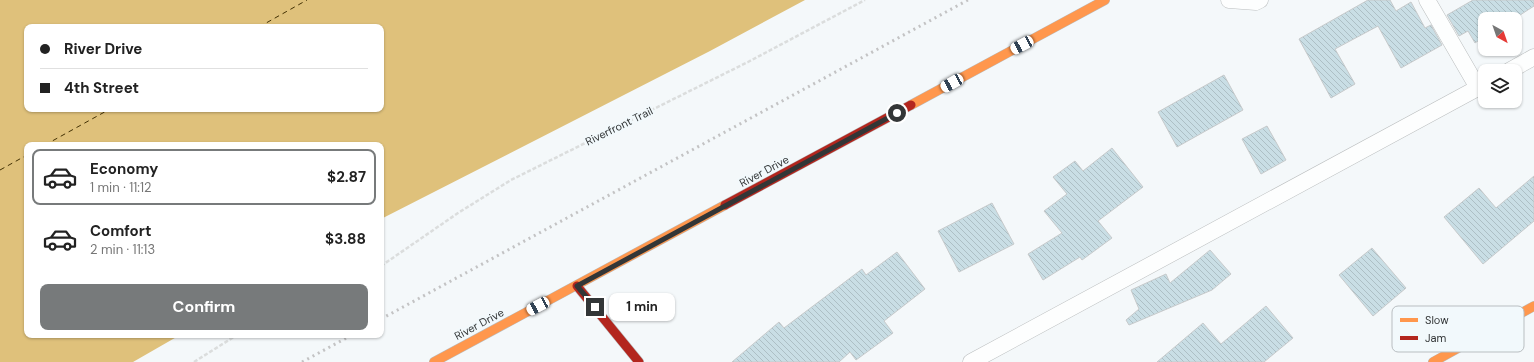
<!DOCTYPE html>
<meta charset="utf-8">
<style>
body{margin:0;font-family:"DM Sans",sans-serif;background:#f6f6f6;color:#222;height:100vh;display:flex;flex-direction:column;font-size:15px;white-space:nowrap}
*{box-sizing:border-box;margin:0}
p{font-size:13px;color:#767676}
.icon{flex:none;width:22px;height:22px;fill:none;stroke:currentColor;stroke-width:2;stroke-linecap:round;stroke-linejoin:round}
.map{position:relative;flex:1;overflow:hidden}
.side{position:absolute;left:24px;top:142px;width:360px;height:196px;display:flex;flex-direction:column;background:#fff;border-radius:8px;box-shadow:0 1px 3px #0004}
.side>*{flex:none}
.guide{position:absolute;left:24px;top:24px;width:360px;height:88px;border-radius:8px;box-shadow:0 1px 3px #0004;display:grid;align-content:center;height:88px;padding:0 16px;background:#fff}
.needle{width:26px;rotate:140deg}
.buttons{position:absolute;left:1478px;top:12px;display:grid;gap:8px}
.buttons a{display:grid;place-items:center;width:44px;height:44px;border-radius:8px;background:#fff;box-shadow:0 1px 3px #0004;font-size:20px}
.end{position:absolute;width:18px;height:18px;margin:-9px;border:5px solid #333637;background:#fff;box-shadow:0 0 0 2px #fff}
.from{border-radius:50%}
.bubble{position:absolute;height:28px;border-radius:8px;background:#fff;box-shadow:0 1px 3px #0004;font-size:13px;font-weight:700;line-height:28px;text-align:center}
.car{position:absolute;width:12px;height:24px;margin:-12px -6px;border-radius:5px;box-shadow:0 0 3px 1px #0007;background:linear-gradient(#fff 24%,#345 0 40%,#fff 0 76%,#345 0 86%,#fff 0)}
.guide b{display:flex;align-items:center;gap:14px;height:38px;font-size:15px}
.guide b+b{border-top:1px solid #e0e0e0}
.guide i{width:10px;height:10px;background:#222}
ul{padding:7px 0 0;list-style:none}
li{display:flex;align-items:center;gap:12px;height:56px;margin:0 8px 6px;padding:0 8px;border:2px solid transparent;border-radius:8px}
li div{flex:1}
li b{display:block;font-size:15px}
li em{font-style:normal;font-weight:700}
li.current{border-color:#777a7b}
li>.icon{width:36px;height:36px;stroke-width:1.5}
.action{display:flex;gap:8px;margin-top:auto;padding:8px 16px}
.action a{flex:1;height:46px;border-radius:8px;background:#777a7b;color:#fff;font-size:16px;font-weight:700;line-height:46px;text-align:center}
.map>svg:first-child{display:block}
</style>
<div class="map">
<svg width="1534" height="362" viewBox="0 0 1534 362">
<defs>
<pattern id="building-back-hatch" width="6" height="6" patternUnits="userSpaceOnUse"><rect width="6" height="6" fill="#c9dee5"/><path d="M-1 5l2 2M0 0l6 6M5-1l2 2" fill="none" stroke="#adbfc5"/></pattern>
</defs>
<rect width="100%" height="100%" fill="#f4f8fa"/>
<path fill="#dfc17b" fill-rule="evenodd" d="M0,0H805L710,51L381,219V145H27V335H180L133,362H0ZM27,27H381V109H27Z"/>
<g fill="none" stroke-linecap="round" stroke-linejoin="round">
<path stroke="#433104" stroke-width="1" stroke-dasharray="5 4" stroke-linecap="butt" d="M259,27L307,0
M45,145L110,109
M0,170L27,155"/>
</g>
<path fill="url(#building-back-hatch)" stroke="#c7cacb" d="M1368,0H1390L1396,11L1411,2L1425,28L1431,25L1442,45L1401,68L1378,26L1335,49L1355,84L1331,98L1299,39Z
M1473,0H1534V6L1514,19H1485V36L1475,43L1468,31L1459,36L1447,15Z
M1224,75L1243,110L1177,147L1158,112Z
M1267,126L1286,160L1261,174L1242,139Z
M1112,148L1143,187L1098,221L1112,238L1082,260L1080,257L1043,280L1028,254L1062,233L1044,211L1067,194L1053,177L1075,161L1083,171Z
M1534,176V221L1483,264L1444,217L1479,188L1496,208Z
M992,203L1014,244L959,272L938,231Z
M1372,248L1406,288L1373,316L1339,275Z
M1210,250L1231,274L1212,290L1129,325L1126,320L1139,309L1131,290L1166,274L1170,283Z
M897,252L925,289L884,321L893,333L856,360L850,352L839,362H732L779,322L784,328L862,269L866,275Z
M1266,306L1293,338L1264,362H1157L1203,323L1221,344Z"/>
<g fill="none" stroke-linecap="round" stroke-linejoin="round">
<defs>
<path id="lane" d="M1229,0L1256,2L1260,0
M1427,0L1478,88
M1509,71L1534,57
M971,362L1485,84"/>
<path id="slow" d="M911,105L1105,0
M434,362L725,205
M1433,362L1534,306"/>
<path id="jam" d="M725,205L911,105
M577,286L639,362"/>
</defs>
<use href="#lane" stroke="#babdbe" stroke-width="17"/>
<use href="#slow" stroke="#babdbe" stroke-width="10"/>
<use href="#jam" stroke="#babdbe" stroke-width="10"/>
<path stroke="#dbdddd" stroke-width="2.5" stroke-dasharray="4 2" stroke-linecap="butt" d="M381,266L458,213L511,180L748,62L865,0
M194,362L237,335"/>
<use href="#lane" stroke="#fdfefe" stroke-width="16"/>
<use href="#slow" stroke="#ff974d" stroke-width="9"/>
<use href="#jam" stroke="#b3261e" stroke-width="9"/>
<path stroke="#c3c3c4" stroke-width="3" stroke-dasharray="2 4" stroke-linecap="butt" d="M381,319L968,0
M302,362L352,335"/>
</g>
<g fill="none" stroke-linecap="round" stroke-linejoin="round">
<path stroke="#333637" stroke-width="5" d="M595,307L577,286L897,113"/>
</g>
<g text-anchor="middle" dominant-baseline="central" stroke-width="4" stroke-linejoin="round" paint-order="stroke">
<g font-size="11" fill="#333637" stroke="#f2f9fc">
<text transform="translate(619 126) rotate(-26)">Riverfront Trail</text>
<text transform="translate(764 171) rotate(-28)">River Drive</text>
<text transform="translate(479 324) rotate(-28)">River Drive</text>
</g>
</g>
<rect x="1392" y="306" width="132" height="46" rx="6" fill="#f2f9fc" stroke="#b9bec1" stroke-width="1"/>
<rect x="1400" y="318" width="18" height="4" fill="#ff974d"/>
<rect x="1400" y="336" width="18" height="4" fill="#b3261e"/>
<g font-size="11" fill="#333637">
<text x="1425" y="324">Slow</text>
<text x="1425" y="342">Jam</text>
</g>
</svg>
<div class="buttons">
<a><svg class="needle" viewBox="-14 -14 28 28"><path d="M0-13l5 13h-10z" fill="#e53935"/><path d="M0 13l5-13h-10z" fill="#767676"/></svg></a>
<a><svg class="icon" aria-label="layers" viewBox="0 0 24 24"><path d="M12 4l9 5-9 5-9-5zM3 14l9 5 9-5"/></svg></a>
</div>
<i class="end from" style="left:897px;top:113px"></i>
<i class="end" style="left:595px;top:307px"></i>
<div class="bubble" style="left:609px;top:293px;width:66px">1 min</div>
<i class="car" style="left:1022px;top:45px;rotate:242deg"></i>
<i class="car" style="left:952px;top:83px;rotate:241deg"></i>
<i class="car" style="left:538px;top:306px;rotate:242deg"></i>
<div class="guide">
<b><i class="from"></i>River Drive</b>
<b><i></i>4th Street</b>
</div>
<section class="side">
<ul>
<li class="current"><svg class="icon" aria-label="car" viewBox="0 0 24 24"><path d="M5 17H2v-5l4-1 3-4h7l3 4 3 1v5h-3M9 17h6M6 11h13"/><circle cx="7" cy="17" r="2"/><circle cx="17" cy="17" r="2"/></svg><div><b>Economy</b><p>1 min · 11:12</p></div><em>$2.87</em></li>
<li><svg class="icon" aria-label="car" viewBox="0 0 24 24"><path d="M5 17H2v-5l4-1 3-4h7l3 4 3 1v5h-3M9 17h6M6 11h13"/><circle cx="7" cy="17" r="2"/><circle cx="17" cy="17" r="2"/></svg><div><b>Comfort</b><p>2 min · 11:13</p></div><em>$3.88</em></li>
</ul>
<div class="action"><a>Confirm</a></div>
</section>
</div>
